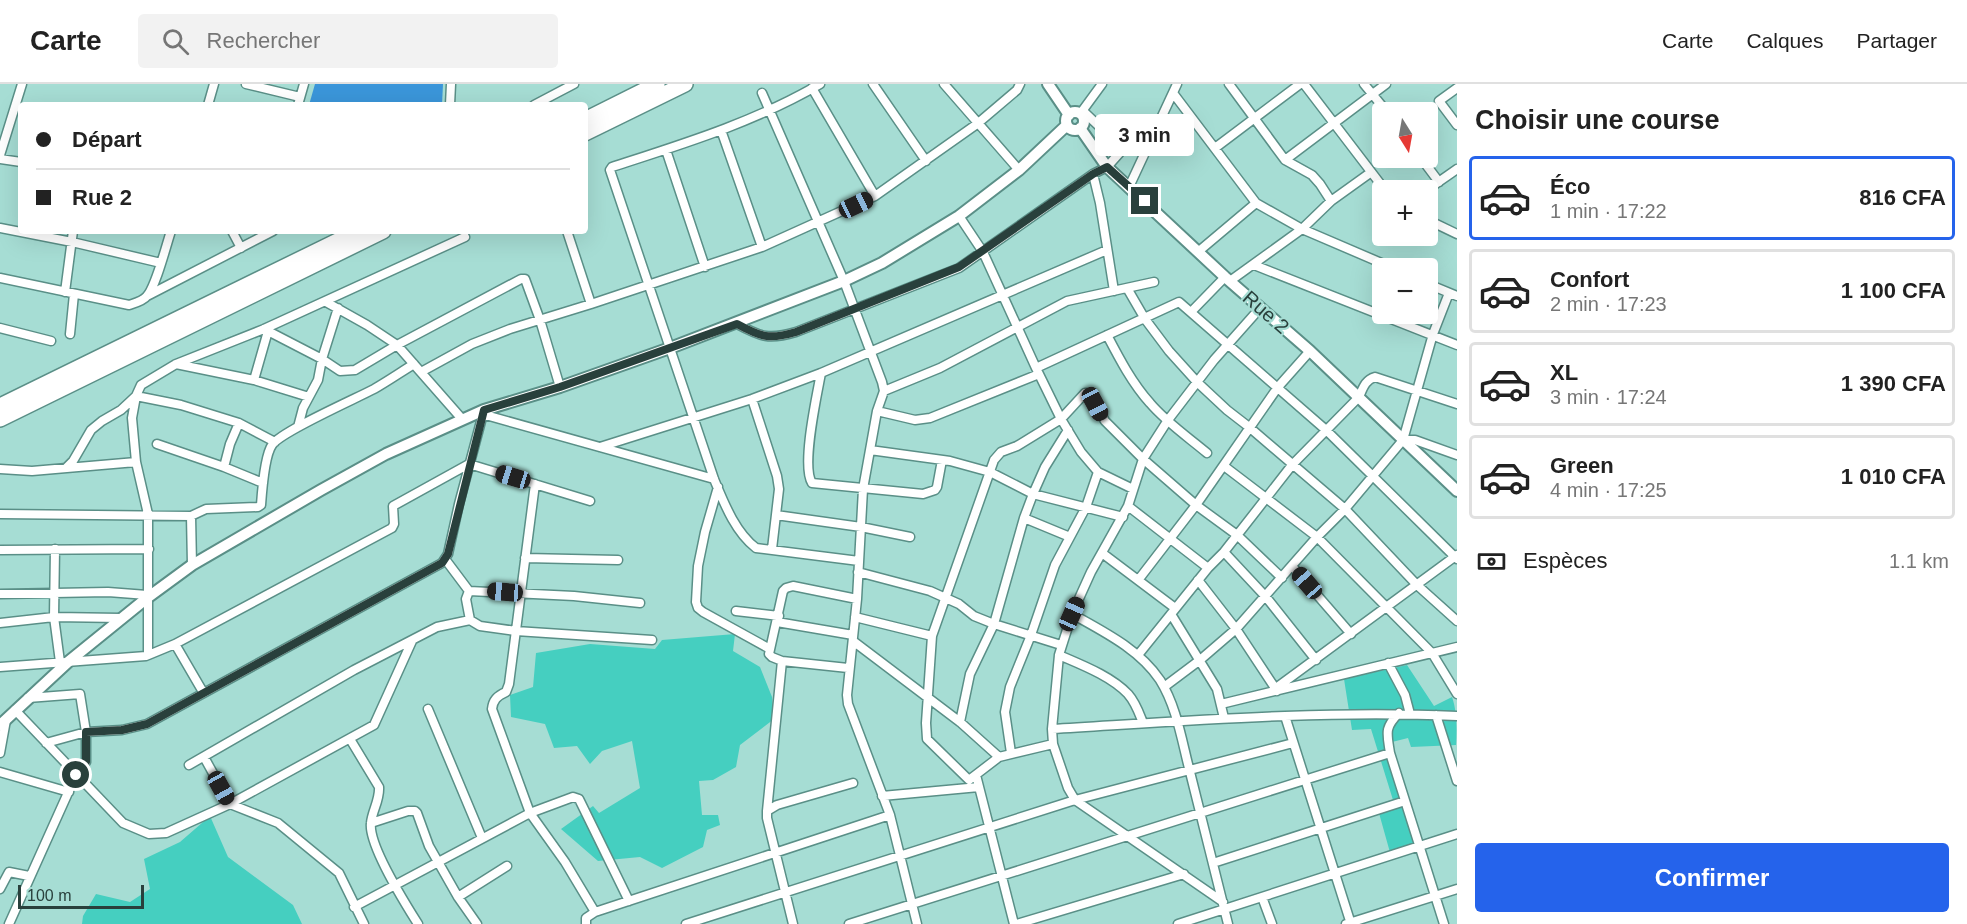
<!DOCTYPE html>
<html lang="fr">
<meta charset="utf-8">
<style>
body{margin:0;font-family:Helvetica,sans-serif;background:#f2f2f2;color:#222;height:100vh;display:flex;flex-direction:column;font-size:22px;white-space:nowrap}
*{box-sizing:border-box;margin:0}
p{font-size:20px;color:#767676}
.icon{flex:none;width:33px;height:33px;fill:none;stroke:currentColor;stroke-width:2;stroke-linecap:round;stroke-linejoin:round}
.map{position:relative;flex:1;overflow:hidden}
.side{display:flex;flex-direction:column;background:#fff;width:510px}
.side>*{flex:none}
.guide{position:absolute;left:18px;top:18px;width:570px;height:132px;border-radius:6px;box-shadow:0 6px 24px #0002;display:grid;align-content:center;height:132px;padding:0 18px;background:#fff}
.needle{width:39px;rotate:169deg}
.fabs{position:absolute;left:1372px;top:18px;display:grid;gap:12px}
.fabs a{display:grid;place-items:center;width:66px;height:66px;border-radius:6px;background:#fff;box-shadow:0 6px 24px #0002;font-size:30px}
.scale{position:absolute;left:18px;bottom:15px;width:126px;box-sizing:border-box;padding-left:6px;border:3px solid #29403c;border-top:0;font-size:16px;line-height:21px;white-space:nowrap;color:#29403c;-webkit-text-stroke:4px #a6ddd4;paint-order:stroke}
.end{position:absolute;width:27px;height:27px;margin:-14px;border:8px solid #29403c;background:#fff;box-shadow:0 0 0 3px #fff}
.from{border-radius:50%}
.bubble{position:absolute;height:42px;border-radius:6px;background:#fff;box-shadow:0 6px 24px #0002;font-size:20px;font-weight:700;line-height:42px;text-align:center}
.car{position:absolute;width:18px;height:36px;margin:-18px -9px;border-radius:8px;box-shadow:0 0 4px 2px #0007;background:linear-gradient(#222 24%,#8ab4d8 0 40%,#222 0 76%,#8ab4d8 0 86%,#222 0)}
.guide b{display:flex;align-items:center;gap:21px;height:57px;font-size:22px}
.guide b+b{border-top:2px solid #e0e0e0}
.guide i{width:15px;height:15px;background:#222}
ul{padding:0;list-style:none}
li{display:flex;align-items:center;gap:18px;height:84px;margin:0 12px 9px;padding:0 6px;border:3px solid #e0e0e0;border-radius:6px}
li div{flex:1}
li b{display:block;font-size:22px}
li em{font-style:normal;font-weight:700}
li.current{border-color:#2563eb}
li>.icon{width:54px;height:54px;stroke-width:1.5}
h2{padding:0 18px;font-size:27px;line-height:72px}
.pay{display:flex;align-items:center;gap:15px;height:66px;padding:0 18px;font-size:22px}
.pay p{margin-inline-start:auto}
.cta{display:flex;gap:12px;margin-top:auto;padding:12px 18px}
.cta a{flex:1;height:69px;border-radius:6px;background:#2563eb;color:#fff;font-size:24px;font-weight:700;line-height:69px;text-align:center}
header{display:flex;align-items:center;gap:36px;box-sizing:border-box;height:84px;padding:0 30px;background:#fff;border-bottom:2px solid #e0e0e0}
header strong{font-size:28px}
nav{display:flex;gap:33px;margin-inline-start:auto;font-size:21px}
.search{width:420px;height:54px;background:#f2f2f2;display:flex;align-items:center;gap:15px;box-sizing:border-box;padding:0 21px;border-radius:6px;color:#767676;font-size:22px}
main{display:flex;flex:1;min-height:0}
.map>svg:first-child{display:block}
</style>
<header>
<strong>Carte</strong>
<div class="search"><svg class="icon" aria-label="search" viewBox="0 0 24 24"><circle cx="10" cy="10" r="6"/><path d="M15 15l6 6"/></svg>Rechercher</div>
<nav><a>Carte</a><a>Calques</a><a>Partager</a></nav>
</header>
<main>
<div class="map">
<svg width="1457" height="840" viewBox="0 0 1457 840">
<rect width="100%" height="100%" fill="#a6ddd4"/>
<path fill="#45cfc0" d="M735,550L733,567L760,583L772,613L774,635L740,661L736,683L713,696L699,697L702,731H718L720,741L707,746L703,763L662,784L640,773L598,777L561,745L593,722L599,729L640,704L632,657L602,667L590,680L577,662L554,664L545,640L511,633L510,611L533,603L536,569L590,560L655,565L662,556Z
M1407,581L1434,622L1452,613C1457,627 1457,645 1456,661L1411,663L1408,654L1388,659L1421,763L1391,772L1377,722L1393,716L1371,645L1352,646L1344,595Z
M210,732L228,773L293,821L302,840H82L83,832L96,810L130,818L150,805L144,775L180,758Z"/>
<path fill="#3b96da" d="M315,0H443L442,21H309Z"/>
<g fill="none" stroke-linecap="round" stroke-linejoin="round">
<defs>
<path id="minor" d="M246,0L300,13
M820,0C755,38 683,60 612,83L610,86L714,395C724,419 735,448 756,464L859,477
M873,0L926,77
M944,0L1019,86
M1229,0L1285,76L1312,91L1320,100L1331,117
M1304,0L1385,106
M1364,0L1387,28
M812,4L875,112
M1457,4L1439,17L1457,41
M762,9L844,197L882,298L884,307L877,327L863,405L857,515L847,611L848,620L890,731L917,840
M1173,9L1256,119L1302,145L1393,184
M208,21L214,0
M298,21L304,0
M450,21L451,0
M534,21L574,0
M1083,27L1123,65L1159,40
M1080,30L1102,0
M721,46L762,163
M1215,64L1300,0
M666,66L705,183
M0,71L22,0
M1421,74L1439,98
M0,75L21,78
M1285,76L1386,0
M1093,90L1100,119L1114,207
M1129,103L1177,0
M1427,106L1457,85
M959,132L983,168L1036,284L1061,335L1081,368L1098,388L1133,405
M1428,136L1457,150
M0,144L72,158L161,179
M232,147L241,164
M567,147L591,220
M1199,167L1256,119
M1254,181L1457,261
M0,194L129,221C135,219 143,217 147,212C156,202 166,162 171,147
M1230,197L1302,145L1331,117L1370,89
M1428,200L1457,212
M1127,204L1145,235L1169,267L1197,298L1227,326L1249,343L1345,425L1417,501L1457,537
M65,208L73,147
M147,212L273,147
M326,218L367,241L397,261L462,335
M1191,228L1225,193
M737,240C761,253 769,256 796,248L959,184L1093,90L1107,83L1123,65
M0,244L51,257
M264,245L322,275L340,287L355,286L397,261L521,195H525L540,236L560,303
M70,250L74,210
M1107,251C1119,274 1132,299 1150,319C1166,338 1188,353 1207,369
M176,280L254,296L309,313
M1036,284L1179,218L1326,346L1457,475
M421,288L472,260L510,245L591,220L762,163L875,112L977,40L1017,6L1020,0
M821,289C817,311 801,382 812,399L923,410L935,406L937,403L942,376
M254,296L268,247
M884,307L940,284L1067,217L1154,198
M136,312L181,321L239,339L275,358
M752,315L777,392L779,405L772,465
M877,327L915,336L930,334L1039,290
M482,330L714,395
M298,343L303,324L318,296L322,275L338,224
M1403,356H1415L1457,371
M157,360L224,383L263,399
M600,363L752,315L821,289L1107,166
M870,366L950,377L990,388L1033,410L1123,433
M1224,382L1317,453L1432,569L1457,610
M224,383L230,360L239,339
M66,384L73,377L91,346L102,337L121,326L136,312
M0,385L32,387L136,378
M535,400L509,600L506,608C497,612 493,616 492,625L530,729L565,778L595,828
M718,403L705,448L698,482L696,518L698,524L703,528L770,565
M1128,422L1208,484
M0,430L191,432L206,425L258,423L261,421C262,407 265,371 272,361C280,348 355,315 374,305C388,297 401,288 414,280
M776,431L861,443L910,453
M191,432L192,481
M1024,434L1070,453
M55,465L54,533L60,578
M0,466L149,465
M1224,468L1266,513L1316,576
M1102,469L1175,524
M525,474L618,476
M445,475L469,507
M1292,482L1351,550
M858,488L930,507L959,520L974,532L994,540L1061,561
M1139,495L1196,421L1278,303L1310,267
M1198,496L1236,545L1277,607
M469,507L466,515L470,536L480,542L516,547L652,556
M469,507L574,512L640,519
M0,510L108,508L147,511
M736,527L779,532
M1072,530C1104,548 1139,565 1160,596C1177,623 1182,658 1190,688C1203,739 1215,789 1228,840
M1171,530L1217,605L1224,634
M855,533L932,552
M777,538L853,551
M0,539L54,533L121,534
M853,557L960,638L999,673
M175,560L203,608
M148,571V430L136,378L132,334L136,312L141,301L176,280L264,245L465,153
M1059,571C1082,581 1111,592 1128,610C1136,619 1139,629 1143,639
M1138,571L1208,484L1224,468L1292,381L1359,313C1363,304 1365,296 1375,293L1457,320
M1388,579L1405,611L1410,630
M0,583L146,572L175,560L392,444L394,440L393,422L469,380L590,417
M848,584L782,577L772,573L769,570L783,507L786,504L793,502L857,515
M1164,603L1200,576L1236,545L1317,453L1345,425L1403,356L1433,250L1449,209
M1276,604L1457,471
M1221,620L1457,563
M428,625L482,754
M15,626L123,739L149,750L166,749L230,720L374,641L412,557
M1399,629C1384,644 1387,649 1390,669L1444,840
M1436,631L1457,697
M1285,632L1351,840
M960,638L970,590L994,540L1024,434L1033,410L1045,383L1068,346
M1052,645C1187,637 1322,626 1457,632
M350,655L379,703C380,716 372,727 371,739C368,760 406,821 418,840
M46,659L86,648L122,646L147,640L442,479L448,470L459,420L484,326
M1053,660L999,673L969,696L927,655L926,639L932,552L994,376L1001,368L1017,362L1061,335L1085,309H1089L1105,337L1143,375L1196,421L1237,451L1282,494
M0,669L6,636
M1011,669L1005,628L1010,603L1031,551L1055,481L1086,423L1098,388
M204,673L230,720L278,739L339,789L364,840
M189,681L354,586L437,543L470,536
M0,688L69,708
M976,691L1014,840
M882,712L979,703
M767,727L782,577
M371,739L408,727H415L417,729L429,762L458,813L477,840
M1213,779L1405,717
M0,805L9,788L29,792
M458,813L507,782
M1262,813L1272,840
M1223,818L1075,716L1068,704L1053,660L1052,645L1059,571L1072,530L1091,488L1128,422L1143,375L1168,336L1214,276L1261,223
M354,823L530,729L573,713L579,715L629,817
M9,840L76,691L86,678V648L80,610L28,614
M586,840V834L595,828L890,731
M686,840L1075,716L1293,659
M793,840L767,734V727L777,721L853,699
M849,840L1390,669
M1017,840L1184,790
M1178,840L1457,750
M1346,840L1457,805"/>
<path id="tertiary" d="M1048,0L1069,31
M1066 37a9 9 0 1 1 18 0a9 9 0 1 1-18 0Z
M1080,44L1107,83L1225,193L1310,267L1457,407
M0,641L68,578L147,514L192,481L321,406L386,370L484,326L560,303L670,264L844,197L882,179L959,132L1019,86L1067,41"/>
<path id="motorway" d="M585,36L657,0
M585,49L685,0
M0,322L358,147
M0,335L383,147"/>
</defs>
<use href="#minor" stroke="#5a8f87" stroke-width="11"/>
<use href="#tertiary" stroke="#5a8f87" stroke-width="14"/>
<use href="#motorway" stroke="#5a8f87" stroke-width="18"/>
<use href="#minor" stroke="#fff" stroke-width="8"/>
<use href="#tertiary" stroke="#fff" stroke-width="10"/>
<use href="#motorway" stroke="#fff" stroke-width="15"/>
</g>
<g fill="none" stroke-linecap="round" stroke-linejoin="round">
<path stroke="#29403c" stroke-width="8" d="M76,691L86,678V648L122,646L147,640L442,479L448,470L484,326L560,303L737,240C761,253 769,256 796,248L959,183L1093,90L1107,83L1145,117"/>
</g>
<g text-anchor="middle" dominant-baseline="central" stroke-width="4.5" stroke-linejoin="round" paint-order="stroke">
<g font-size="20" fill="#29403c" stroke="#a6ddd4">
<text transform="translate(1266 228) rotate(41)">Rue 2</text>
</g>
</g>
</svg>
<div class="fabs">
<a><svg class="needle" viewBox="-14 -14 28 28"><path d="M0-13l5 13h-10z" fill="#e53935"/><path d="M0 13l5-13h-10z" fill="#767676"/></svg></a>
<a>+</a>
<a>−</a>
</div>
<div class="scale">100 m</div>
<i class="end from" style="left:76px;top:691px"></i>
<i class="end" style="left:1145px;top:117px"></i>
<div class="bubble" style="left:1095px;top:30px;width:99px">3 min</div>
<i class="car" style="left:856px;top:121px;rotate:65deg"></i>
<i class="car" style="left:1095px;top:320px;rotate:152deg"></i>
<i class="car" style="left:513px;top:393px;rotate:287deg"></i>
<i class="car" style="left:1307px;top:499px;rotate:319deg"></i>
<i class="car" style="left:505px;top:508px;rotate:274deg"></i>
<i class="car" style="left:1072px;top:530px;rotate:24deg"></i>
<i class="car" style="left:221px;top:704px;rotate:151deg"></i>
<div class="guide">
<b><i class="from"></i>Départ</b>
<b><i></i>Rue 2</b>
</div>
</div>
<section class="side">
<h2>Choisir une course</h2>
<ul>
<li class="current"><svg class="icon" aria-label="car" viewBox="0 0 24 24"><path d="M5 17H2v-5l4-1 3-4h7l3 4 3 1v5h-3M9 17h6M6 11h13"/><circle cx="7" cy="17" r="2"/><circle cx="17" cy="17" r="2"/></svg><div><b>Éco</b><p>1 min · 17:22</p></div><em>816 CFA</em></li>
<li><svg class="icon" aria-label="car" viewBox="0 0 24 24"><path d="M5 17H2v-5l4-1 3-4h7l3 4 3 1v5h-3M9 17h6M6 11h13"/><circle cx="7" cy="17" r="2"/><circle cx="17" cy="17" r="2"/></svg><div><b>Confort</b><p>2 min · 17:23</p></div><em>1 100 CFA</em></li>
<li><svg class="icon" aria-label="car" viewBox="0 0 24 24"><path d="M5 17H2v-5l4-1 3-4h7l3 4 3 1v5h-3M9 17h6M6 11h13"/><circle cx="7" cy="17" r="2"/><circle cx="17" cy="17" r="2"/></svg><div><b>XL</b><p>3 min · 17:24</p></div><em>1 390 CFA</em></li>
<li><svg class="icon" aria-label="car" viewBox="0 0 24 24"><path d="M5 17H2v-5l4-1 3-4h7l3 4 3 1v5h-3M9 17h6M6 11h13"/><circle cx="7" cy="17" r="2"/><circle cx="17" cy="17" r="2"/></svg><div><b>Green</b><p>4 min · 17:25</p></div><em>1 010 CFA</em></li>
</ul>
<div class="pay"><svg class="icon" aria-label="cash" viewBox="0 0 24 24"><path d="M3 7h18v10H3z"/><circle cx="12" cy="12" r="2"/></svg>Espèces<p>1.1 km</p></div>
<div class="cta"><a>Confirmer</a></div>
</section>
</main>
